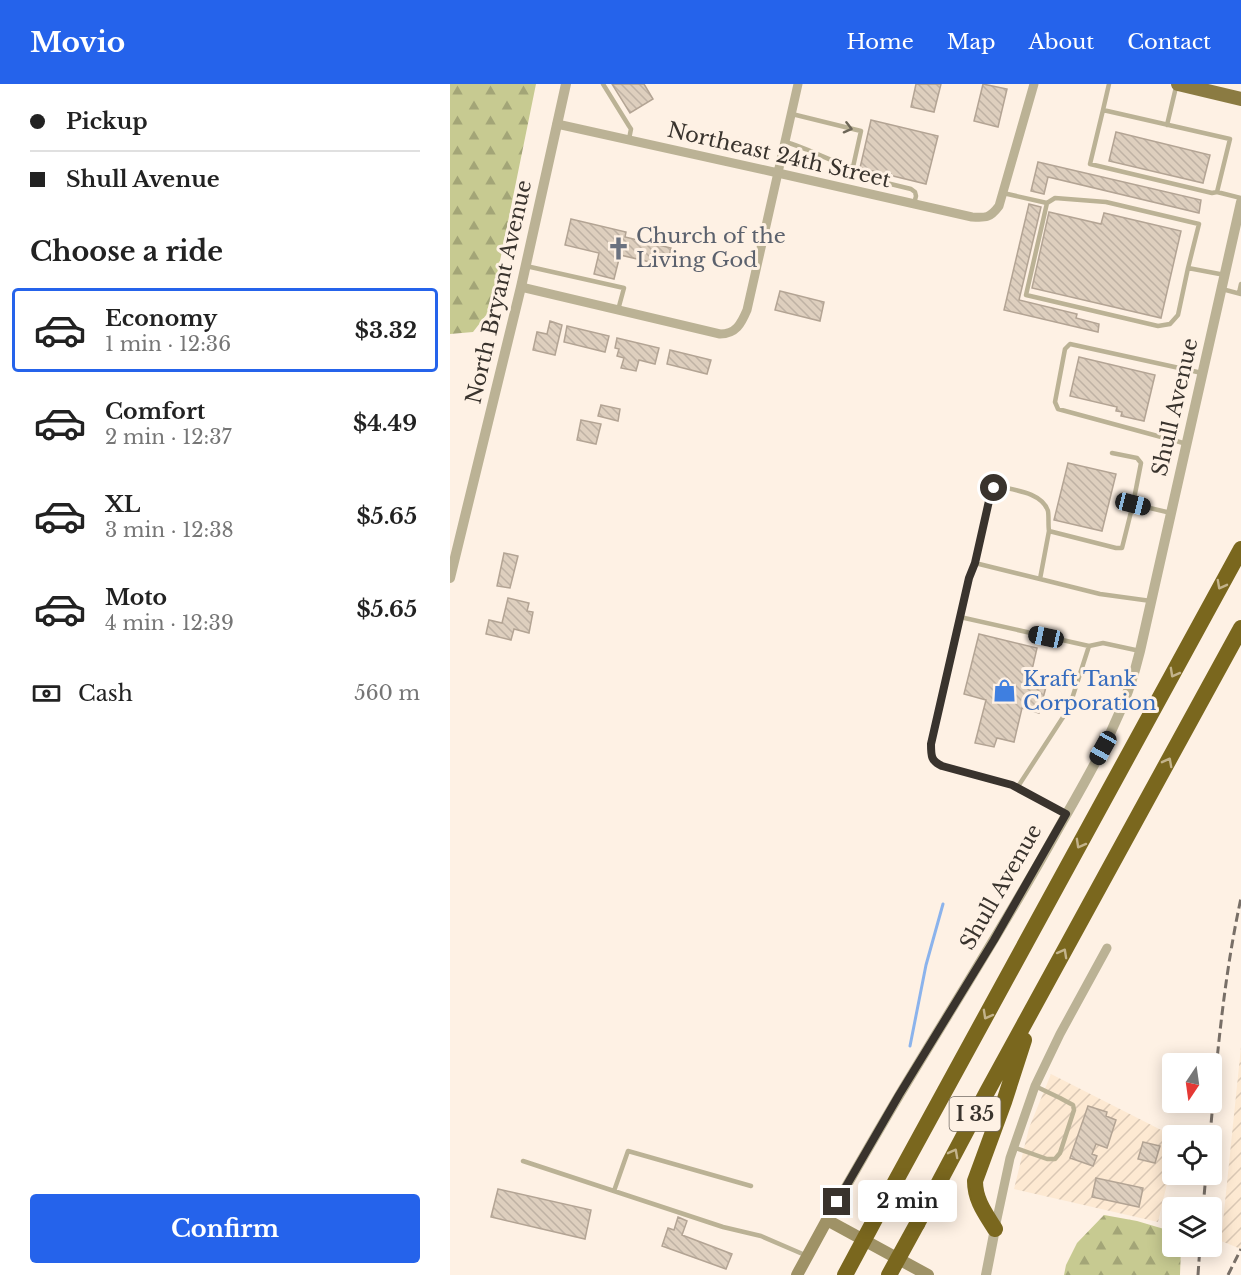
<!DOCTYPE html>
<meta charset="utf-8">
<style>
body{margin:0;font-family:"Libre Baskerville",serif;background:#f2f2f2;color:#222;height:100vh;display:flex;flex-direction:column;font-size:22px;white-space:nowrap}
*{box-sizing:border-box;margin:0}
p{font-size:20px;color:#767676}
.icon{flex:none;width:33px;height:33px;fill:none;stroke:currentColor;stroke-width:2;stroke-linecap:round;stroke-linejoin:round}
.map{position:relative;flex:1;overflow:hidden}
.details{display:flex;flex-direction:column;background:#fff;width:450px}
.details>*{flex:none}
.top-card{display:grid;align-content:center;height:132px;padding:0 30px;background:#fff}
.needle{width:39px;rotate:193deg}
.tools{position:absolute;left:712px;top:969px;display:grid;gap:12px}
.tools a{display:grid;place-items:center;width:60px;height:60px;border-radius:6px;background:#fff;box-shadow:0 3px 15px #0003;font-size:30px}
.end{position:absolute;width:27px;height:27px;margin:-14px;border:8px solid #39332d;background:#fff;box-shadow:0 0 0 3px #fff}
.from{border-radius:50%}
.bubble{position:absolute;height:42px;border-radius:6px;background:#fff;box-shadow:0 3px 15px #0003;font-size:20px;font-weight:700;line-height:42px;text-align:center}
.car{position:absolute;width:18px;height:36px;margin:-18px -9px;border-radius:8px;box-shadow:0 0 4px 2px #0007;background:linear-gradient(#222 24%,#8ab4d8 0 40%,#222 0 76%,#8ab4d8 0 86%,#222 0)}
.top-card b{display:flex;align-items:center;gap:21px;height:57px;font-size:22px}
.top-card b+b{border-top:2px solid #e0e0e0}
.top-card i{width:15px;height:15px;background:#222}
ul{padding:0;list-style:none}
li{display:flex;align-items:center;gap:18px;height:84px;margin:0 12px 9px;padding:0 18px;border:3px solid transparent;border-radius:6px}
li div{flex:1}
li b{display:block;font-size:22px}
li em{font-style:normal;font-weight:700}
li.selected{border-color:#2563eb}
li>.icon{width:54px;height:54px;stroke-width:1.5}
h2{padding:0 30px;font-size:27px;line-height:72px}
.pay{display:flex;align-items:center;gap:15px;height:66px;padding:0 30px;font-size:22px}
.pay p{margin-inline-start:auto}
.action{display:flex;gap:12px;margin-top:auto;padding:12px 30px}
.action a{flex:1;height:69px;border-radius:6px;background:#2563eb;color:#fff;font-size:24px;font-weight:700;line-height:69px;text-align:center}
header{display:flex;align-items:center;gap:36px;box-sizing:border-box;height:84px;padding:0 30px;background:#2563eb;color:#fff}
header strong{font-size:28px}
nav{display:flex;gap:33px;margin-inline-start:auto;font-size:21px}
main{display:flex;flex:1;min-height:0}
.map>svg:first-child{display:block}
</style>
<header>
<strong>Movio</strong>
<nav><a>Home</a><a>Map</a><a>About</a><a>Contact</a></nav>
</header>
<main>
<section class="details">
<div class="top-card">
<b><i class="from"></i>Pickup</b>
<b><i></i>Shull Avenue</b>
</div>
<h2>Choose a ride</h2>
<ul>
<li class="selected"><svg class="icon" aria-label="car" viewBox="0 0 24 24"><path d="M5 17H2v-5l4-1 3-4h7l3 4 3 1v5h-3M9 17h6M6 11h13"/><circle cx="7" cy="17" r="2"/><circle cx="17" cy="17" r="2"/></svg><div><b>Economy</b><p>1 min · 12:36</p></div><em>$3.32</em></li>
<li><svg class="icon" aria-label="car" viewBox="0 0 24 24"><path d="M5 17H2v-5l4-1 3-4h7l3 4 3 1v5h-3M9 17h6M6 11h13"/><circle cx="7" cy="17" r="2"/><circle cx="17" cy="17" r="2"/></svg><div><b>Comfort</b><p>2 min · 12:37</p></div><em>$4.49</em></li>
<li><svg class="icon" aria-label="car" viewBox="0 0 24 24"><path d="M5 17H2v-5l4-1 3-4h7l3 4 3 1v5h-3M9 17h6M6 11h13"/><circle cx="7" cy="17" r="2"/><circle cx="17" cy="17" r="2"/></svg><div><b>XL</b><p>3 min · 12:38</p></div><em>$5.65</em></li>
<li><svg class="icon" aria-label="car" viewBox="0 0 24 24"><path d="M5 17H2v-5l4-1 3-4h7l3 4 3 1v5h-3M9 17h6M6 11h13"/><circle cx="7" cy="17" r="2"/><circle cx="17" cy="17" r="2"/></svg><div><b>Moto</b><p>4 min · 12:39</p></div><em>$5.65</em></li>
</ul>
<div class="pay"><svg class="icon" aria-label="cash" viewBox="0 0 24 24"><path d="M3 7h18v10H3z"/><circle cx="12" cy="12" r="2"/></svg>Cash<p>560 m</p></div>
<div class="action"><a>Confirm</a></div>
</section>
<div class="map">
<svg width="791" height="1191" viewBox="0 0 791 1191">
<defs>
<pattern id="industrial-furrows" width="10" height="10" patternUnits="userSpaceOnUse" patternTransform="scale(1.5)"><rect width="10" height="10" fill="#fde9d2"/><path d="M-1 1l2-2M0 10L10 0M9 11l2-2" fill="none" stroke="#dac8b5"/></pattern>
<pattern id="forest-firs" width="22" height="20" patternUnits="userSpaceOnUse" patternTransform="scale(1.5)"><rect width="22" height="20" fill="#c7ca91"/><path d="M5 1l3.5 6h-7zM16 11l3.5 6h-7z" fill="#a3a577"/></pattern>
<pattern id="building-back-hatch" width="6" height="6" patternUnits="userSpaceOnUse" patternTransform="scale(1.5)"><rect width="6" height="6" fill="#decfbe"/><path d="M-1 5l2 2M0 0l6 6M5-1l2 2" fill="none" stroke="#bfb2a4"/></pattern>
</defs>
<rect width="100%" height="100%" fill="#fef1e4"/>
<path fill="url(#industrial-furrows)" d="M791,963V1165L771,1157Z
M601,990L723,1052V1074L708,1138L564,1105L579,1044Z"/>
<path fill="url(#forest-firs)" d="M0,0H86L40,226L23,248L0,250Z
M654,1131L687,1137L714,1145L723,1155V1162L731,1163L730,1191H614L616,1181L627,1159Z"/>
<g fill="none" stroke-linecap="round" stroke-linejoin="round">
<path stroke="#8bb3ec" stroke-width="3" d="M460,962L476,881L493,820"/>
</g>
<path fill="url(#building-back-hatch)" stroke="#b3a494" stroke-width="1.5" d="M162,0H194L203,15L180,29Z
M466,0H491L484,28L461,23Z
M533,0L557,5L548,43L524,37Z
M421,36L488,52L476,100L410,84Z
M666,48L760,71L753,99L659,77Z
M588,78L751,116L749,129L598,93L594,110L581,107Z
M579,120L591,123L569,216L627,230L626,234L649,240L648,248L554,226Z
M599,128L651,140L654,129L731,147L711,234L582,204Z
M121,135L176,148L175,153L221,164L217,182L170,171L164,195L144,190L149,169L115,161Z
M330,207L374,218L370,237L325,226Z
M100,237L112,241L105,271L83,266L87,248L97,250Z
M117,242L159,252L155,268L114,258Z
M167,254L209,264L205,280L189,276L186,287L171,284L174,274L167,272L169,265L165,264Z
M220,266L261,276L257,290L217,280Z
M629,273L705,291L694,337L671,332L672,328L666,327L667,323L620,312Z
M151,321L170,325L168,337L148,332Z
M131,336L151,340L146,360L127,356Z
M618,379L666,390L652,447L604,436Z
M54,469L68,472L60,504L47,502Z
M58,514L79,519L77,527L83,528L79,549L64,545L61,556L36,550L39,536L52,539Z
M529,550L587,564L579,599L596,603L589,629L572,624L564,658L547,654L544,663L525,659L536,616L514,610Z
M638,1022L657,1028L656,1032L666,1036L657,1064L646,1060L642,1070L647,1072L643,1082L620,1074Z
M693,1058L710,1062L705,1079L688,1075Z
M646,1094L693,1104L689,1123L642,1113Z
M48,1105L141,1126L135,1155L41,1133Z
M228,1133L237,1137L232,1151L282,1170L276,1185L212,1162L218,1144L224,1146Z"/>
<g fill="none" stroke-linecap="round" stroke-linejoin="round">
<path stroke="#bbb295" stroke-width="4.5" d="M153,0L179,42L181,45L179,55
M653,26L659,0
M717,41L726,3
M335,58C359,64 379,78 403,83L411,47L342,30
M403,83L416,94L461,105L465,108L466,112L464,120
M767,108L780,55L653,26L640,80L762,109L767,108L791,114
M553,109L597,119
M76,182L174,204L168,226
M738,184L749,140L656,118L605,114L597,119L576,211L708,242L720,240L728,231L738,184L775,191
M772,205L791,210
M789,209L791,200
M737,360L608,325L605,318L615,265L620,260L752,289
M662,369L687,374L691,379L683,420
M525,479L541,408L547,402C563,406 592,408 598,427C599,433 598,441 599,447
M590,495L525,479L519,494L481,660C481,672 481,677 492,682L562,701L616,730
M701,517L650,510L590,495L599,447L666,464H672L683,420L721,429
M510,533L639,562L653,559L690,567
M567,704L619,624L639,562
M563,1063L597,1075H605L610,1069L624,1026L623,1021L610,1014L585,1002
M73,1077L273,1143L311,1152L355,1171
M164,1107L178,1067L301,1102"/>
<path stroke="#bbb295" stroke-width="9" d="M107,40L328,89L522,133C536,134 540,134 549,122L584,0
M71,203L270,250C286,250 291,240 297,226L348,0
M545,1144L560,1074L585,1002L610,950L657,864"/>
<path stroke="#bbb295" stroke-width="10" d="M0,494L71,203L116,0
M377,1136C401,1094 425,1052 450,1010C501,925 554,842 602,756C636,695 674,636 690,567L791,118
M536,1191L545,1145"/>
<path stroke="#9f9266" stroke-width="12" d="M347,1191L377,1136L478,1191"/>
<path stroke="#8b7b42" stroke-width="14" d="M728,0L791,15"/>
<path stroke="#7a671e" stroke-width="16" d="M432,1122L791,465
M467,1140L537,1008L791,544
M545,1145C535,1129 525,1116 525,1097L554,1018L574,956"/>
<path stroke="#786f67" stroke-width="3" stroke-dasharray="9 4.5" stroke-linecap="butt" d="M760,1052C767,972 774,892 791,814
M753,1124L756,1090
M748,1191L750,1162
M778,1191L791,1165"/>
<path stroke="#7a671e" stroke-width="16" d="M395,1191L432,1122
M439,1191L467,1140"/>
</g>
<defs><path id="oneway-chevron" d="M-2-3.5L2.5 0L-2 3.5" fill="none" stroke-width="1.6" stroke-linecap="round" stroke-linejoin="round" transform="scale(1.5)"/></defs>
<use stroke="#6d6657" href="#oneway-chevron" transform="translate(398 44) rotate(14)"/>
<g stroke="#c3b38b">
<use href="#oneway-chevron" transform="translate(771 501) rotate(118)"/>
<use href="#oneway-chevron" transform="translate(724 589) rotate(119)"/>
<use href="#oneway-chevron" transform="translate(718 678) rotate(-62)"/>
<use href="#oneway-chevron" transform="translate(630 760) rotate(119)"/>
<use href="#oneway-chevron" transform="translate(613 869) rotate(-61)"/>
<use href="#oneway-chevron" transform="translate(537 931) rotate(119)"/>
<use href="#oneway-chevron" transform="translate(504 1069) rotate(-62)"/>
</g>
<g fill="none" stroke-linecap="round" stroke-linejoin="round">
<path stroke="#39332d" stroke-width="8" d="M387,1118L449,1011L544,856L616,730L562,701L492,682C481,677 481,672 481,660L519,494L525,479L541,408L544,404"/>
</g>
<defs>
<symbol id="church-bare" viewBox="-9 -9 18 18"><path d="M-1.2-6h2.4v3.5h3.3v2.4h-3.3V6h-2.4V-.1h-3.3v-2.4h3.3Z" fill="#6b7280" stroke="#fef1e4" stroke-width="2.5" paint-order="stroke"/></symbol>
<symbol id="shop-bare" viewBox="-9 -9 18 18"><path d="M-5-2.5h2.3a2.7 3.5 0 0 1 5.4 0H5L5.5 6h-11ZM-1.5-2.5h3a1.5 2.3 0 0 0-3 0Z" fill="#3f7fe0" stroke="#fef1e4" stroke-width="2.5" paint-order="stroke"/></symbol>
</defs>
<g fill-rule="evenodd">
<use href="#church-bare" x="152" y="148" width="33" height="33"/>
<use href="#shop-bare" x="538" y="590" width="33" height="33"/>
</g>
<g text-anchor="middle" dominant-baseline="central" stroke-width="6" stroke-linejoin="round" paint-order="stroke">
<rect fill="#fef1e4" stroke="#746c64" stroke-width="1.5" x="499.5" y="1013" width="51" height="34" rx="4.5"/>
<g font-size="20" font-weight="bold" fill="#39332d">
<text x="525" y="1030">I 35</text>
</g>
<g font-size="21" fill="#39332d" stroke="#fef1e4">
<text transform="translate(329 71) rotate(13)">Northeast 24th Street</text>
<text transform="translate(49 208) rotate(-77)">North Bryant Avenue</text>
<text transform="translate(725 323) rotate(-77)">Shull Avenue</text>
<text transform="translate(551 803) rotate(-60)">Shull Avenue</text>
</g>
<g font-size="21" fill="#5b616d" stroke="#fef1e4" text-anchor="start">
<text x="186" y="152">Church of the<tspan x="186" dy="24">Living God</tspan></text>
</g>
<g font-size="21" fill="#366cbe" stroke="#fef1e4" text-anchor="start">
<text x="573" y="595">Kraft Tank<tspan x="573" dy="24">Corporation</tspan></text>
</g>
</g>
</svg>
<div class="tools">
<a><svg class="needle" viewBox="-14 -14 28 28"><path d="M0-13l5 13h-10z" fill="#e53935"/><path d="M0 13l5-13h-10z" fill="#767676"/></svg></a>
<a><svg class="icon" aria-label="locate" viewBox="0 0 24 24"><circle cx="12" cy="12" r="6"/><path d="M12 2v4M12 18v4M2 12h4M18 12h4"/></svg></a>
<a><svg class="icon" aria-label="layers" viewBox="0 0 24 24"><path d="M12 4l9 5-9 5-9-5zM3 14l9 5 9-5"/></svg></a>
</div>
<i class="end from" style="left:544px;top:404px"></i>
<i class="end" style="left:387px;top:1118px"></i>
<div class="bubble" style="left:408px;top:1096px;width:99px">2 min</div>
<i class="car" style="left:683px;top:420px;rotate:104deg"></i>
<i class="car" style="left:596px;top:553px;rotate:282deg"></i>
<i class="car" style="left:653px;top:664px;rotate:209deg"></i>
</div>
</main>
